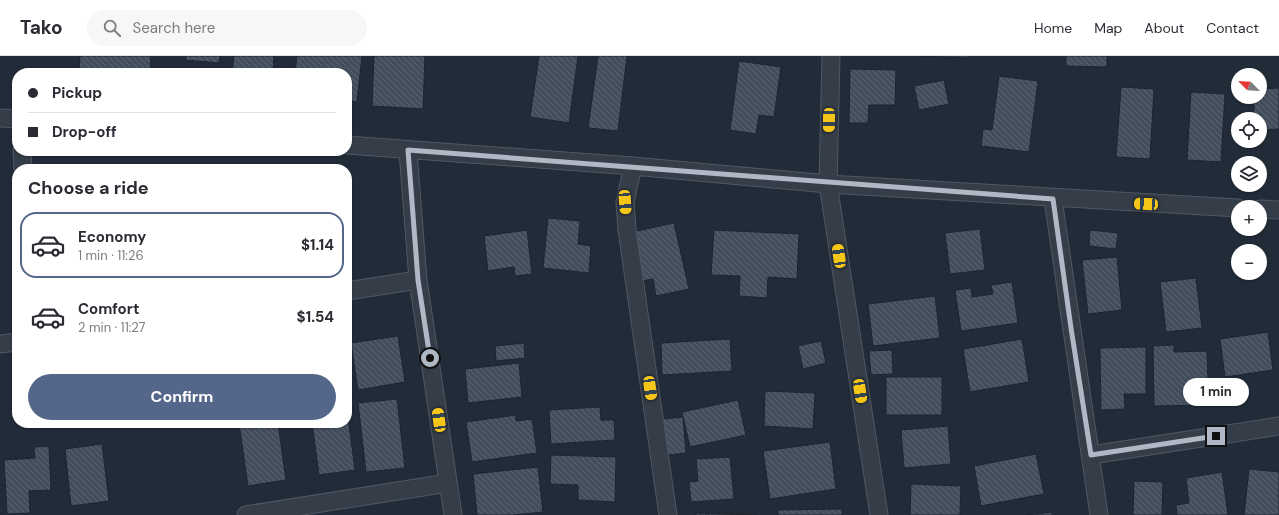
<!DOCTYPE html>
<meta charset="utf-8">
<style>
body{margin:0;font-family:"DM Sans",sans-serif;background:#f7f7f7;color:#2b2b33;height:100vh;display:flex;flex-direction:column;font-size:15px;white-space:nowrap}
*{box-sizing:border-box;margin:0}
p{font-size:13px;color:#7c7c81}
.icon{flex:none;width:22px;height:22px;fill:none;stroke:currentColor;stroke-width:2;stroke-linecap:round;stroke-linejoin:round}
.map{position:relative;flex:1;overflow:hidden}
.panel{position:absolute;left:12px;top:108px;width:340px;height:264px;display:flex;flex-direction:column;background:#fff;border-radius:16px;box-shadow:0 1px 3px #0004}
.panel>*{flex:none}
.guide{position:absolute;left:12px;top:12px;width:340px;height:88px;border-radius:16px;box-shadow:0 1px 3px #0004;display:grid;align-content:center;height:88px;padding:0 16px;background:#fff}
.needle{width:26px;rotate:295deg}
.buttons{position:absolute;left:1231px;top:12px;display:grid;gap:8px}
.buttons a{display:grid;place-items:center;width:36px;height:36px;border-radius:50%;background:#fff;box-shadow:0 1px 3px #0004;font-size:20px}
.end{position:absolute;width:18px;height:18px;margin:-9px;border:5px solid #b0b8c5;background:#111;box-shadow:0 0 0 2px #111}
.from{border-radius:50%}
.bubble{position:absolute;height:28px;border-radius:14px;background:#fff;box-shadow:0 1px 3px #0004;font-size:13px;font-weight:700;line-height:28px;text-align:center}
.car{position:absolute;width:12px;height:24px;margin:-12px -6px;border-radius:5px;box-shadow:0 0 3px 1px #0007;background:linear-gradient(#f5c518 24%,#345 0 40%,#f5c518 0 76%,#345 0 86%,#f5c518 0)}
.guide b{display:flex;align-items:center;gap:14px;height:38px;font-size:15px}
.guide b+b{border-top:1px solid #e1e1e2}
.guide i{width:10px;height:10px;background:#2b2b33}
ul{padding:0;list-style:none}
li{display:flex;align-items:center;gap:12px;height:66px;margin:0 8px 6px;padding:0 8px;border:2px solid transparent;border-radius:16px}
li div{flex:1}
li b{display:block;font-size:15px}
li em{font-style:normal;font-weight:700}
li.current{border-color:#54668a}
li>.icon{width:36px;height:36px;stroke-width:1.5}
h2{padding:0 16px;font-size:18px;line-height:48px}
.action{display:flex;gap:8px;margin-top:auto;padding:8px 16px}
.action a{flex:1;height:46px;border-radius:24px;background:#54668a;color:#fff;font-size:16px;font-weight:700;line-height:46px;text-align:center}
header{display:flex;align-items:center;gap:24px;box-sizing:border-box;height:56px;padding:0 20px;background:#fff;border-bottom:1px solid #e1e1e2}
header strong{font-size:19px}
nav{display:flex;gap:22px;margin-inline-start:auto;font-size:14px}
.search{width:280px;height:36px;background:#f7f7f7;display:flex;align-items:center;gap:10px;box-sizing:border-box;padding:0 14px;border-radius:22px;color:#7c7c81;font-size:15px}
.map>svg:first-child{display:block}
</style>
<header>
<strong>Tako</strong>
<div class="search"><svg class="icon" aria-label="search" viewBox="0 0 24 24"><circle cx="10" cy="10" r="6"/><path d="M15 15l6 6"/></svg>Search here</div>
<nav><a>Home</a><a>Map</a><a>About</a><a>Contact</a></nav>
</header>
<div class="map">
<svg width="1279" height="459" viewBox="0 0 1279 459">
<defs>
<pattern id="building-back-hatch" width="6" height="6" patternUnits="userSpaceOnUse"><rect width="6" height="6" fill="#434e5d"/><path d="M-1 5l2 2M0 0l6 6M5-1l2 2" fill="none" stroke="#5c6573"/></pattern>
</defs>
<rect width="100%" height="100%" fill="#222b38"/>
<path fill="url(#building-back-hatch)" stroke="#1c242f" d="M80,0H151L150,17L79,15Z
M186,0H220L219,7L186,4Z
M234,0H274L273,17H232Z
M297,0H362L357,46L347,45V17H295Z
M374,0H425L423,53L372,50Z
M539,0H578L569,67L530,61Z
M598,0H627L618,75L588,72Z
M918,0H969L968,2Z
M1066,0H1107V11L1066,10Z
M739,5L781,11L774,61L759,59L756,78L730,74Z
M850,13L896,14L895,49H869L868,67H849Z
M999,20L1038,25L1029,96L981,90L983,73L992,74Z
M944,24L949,48L919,54L914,30Z
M1121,31L1154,33L1150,103L1116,101Z
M1279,32V73L1260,74V63H1254V41H1260V33Z
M1191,36L1225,38L1221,106L1187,104Z
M548,162L580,165L578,188L591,190L589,217L543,212Z
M674,167L689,233L656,240L653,223L642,225L632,176Z
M980,173L985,214L950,218L945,177Z
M527,174L532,218L515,220L514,211L488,215L484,180Z
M714,174L799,178L797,223L768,221L767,242L739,240L740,220L711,219Z
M1090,174L1118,177L1116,193L1089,190Z
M1117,201L1122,254L1088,258L1082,204Z
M1196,222L1202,272L1166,276L1160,226Z
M1012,226L1018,267L961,275L955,234L971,232L972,241L993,238L991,229Z
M935,240L940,282L873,290L868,248Z
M1268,276L1273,314L1225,321L1220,283Z
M398,280L405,326L358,334L351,287Z
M730,283L732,315L662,319L661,287Z
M1022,283L1029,326L970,336L963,293Z
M821,285L826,307L803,313L798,290Z
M524,287L525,302L496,305L495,290Z
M1174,289V296L1207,295L1209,349L1154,350L1153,290Z
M1146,291V338H1124L1125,353L1101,354L1100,292Z
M892,294L893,318L871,319L869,295Z
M519,307L522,341L468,347L465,313Z
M886,321H942V359H886Z
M765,335L815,337L813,373L764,370Z
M397,343L405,412L366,416L358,347Z
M738,344L746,379L690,391L682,356Z
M600,351L601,364H614L615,384L551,388L549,354Z
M347,353L355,414L319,419L312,367H347Z
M516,359V365L532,363L537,397L472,406L466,366Z
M683,361L686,397L667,399L663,363Z
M239,367H278L286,424L248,430Z
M948,370L951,408L904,412L901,374Z
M830,386L836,433L770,443L763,395Z
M102,388L109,445L71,450L65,393Z
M49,390L51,434L29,435L30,457L7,458L4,404L35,402L34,391Z
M1036,398L1044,438L981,450L974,410Z
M551,399L616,401L615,446L578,444V429L550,428Z
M730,401L734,443L691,446L689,426L698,425L696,403Z
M538,411L543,456L513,459H477L473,418Z
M1249,413L1279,416V459H1244Z
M1222,416L1228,459H1177L1176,449L1189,447L1186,422Z
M1134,425L1163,426L1162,459H1133Z
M911,428L961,430L960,459H910Z
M842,453V459H778V454Z
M1052,456V459H1025Z
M696,457L757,459H696Z"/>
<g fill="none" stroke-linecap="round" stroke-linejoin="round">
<defs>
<path id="street" d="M831,0L828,128L879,459
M0,62L17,63
M347,89L633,110L828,128L1238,152
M22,95L23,113
M408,95L418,224L453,459
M633,110L625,146L627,174L668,459
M1053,143L1099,459
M1260,153L1279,154
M347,235L418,224
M0,288L17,286
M1091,399L1279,370
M246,459L448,427"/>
</defs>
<use href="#street" stroke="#505863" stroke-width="19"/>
<use href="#street" stroke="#353d48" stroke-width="17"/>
</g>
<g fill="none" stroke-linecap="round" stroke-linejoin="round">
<path stroke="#b0b8c5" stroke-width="5" d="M430,302L418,224L408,94C623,110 838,128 1053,143L1071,272L1091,399L1216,380"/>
</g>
</svg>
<div class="buttons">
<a><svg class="needle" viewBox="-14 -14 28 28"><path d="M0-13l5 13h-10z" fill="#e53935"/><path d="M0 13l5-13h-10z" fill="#7c7c81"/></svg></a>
<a><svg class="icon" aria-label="locate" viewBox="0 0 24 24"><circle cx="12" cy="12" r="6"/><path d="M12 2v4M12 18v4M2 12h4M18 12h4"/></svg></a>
<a><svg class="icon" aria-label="layers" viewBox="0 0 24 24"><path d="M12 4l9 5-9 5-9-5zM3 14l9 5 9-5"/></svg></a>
<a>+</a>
<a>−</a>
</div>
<i class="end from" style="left:430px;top:302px"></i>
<i class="end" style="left:1216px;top:380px"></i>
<div class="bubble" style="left:1183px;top:322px;width:66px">1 min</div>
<i class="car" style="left:829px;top:64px;rotate:181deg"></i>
<i class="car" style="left:625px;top:146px;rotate:176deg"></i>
<i class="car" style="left:1146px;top:148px;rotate:273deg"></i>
<i class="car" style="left:839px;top:200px;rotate:352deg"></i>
<i class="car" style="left:650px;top:332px;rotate:172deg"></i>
<i class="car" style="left:860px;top:335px;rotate:171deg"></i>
<i class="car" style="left:439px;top:364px;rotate:352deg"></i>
<div class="guide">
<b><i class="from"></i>Pickup</b>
<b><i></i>Drop-off</b>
</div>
<section class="panel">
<h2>Choose a ride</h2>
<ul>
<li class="current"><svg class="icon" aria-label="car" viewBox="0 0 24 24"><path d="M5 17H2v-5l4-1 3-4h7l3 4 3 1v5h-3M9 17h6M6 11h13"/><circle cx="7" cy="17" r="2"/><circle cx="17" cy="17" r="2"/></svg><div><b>Economy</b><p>1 min · 11:26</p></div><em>$1.14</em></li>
<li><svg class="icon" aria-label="car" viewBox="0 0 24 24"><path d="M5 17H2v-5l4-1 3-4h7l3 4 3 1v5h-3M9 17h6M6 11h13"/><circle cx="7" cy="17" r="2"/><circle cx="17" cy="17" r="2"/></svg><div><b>Comfort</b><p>2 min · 11:27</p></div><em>$1.54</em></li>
</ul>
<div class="action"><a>Confirm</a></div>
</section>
</div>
